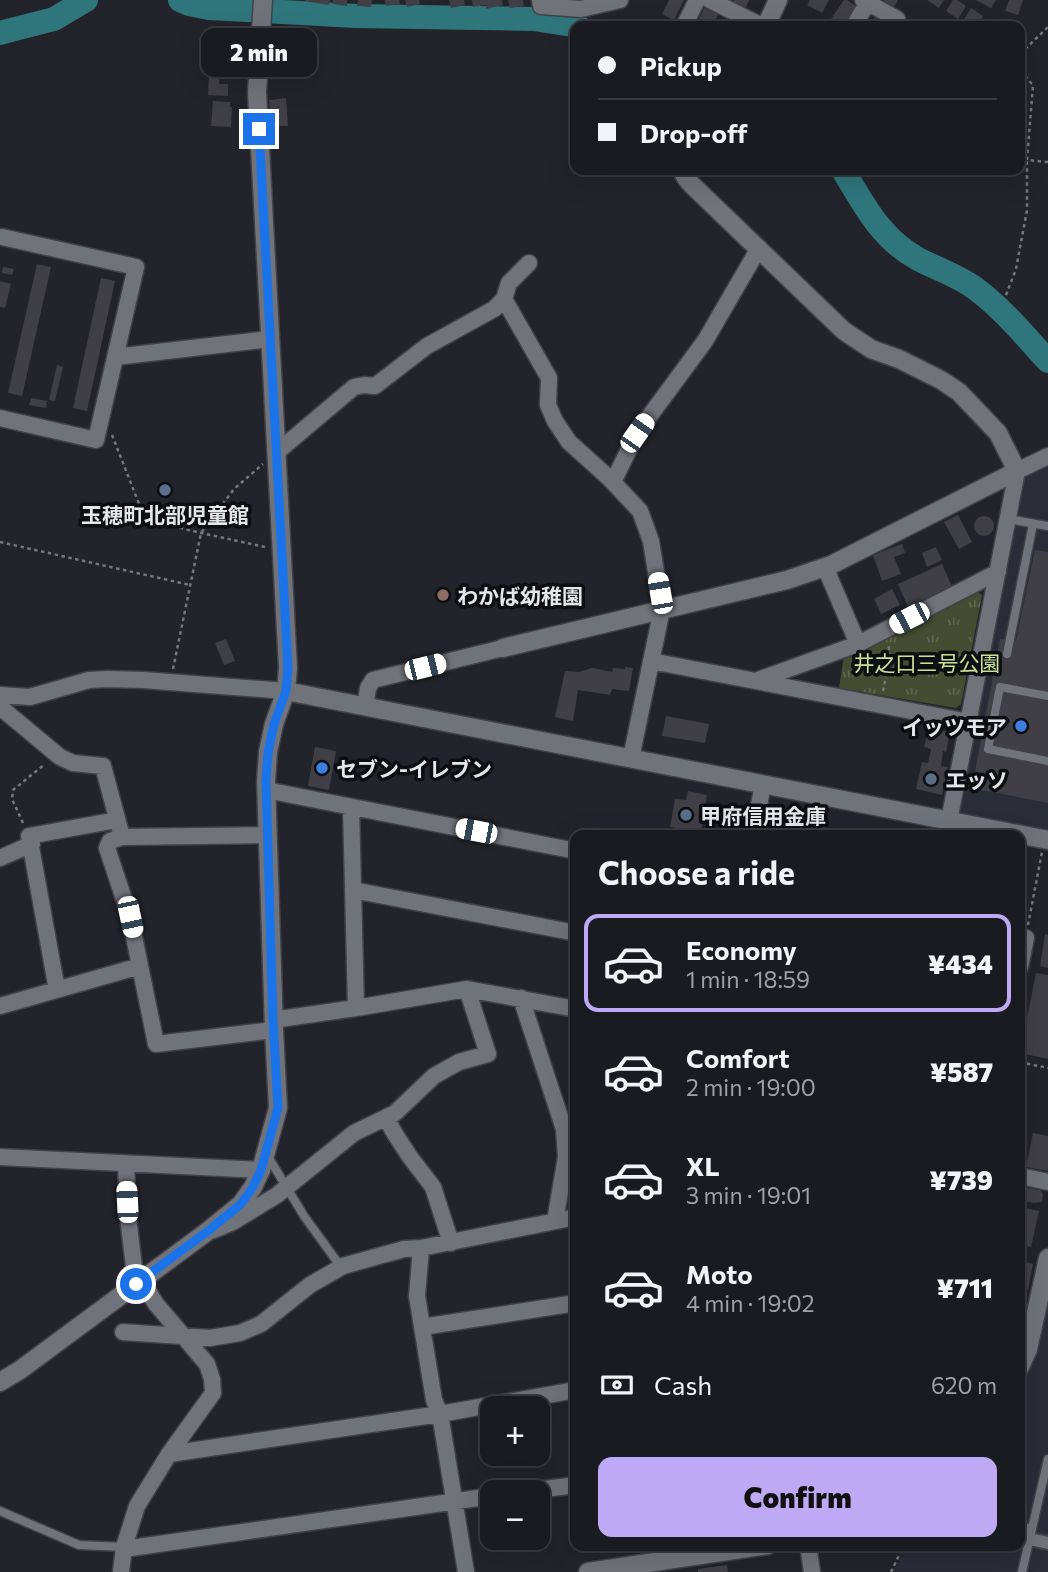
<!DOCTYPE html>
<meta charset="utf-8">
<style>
body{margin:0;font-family:Commissioner,"Noto Sans JP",sans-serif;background:#232429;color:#f1f3f6;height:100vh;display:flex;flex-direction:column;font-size:26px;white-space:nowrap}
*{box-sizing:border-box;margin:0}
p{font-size:23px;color:#9fa1a5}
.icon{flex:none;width:38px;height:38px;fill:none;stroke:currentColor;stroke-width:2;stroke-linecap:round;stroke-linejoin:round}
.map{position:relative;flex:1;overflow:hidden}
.details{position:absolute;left:570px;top:830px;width:455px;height:721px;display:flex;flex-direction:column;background:#1a1b20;border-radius:14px;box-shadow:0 7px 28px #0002,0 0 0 2px #38393e}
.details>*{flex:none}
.top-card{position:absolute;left:570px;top:21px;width:455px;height:154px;border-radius:14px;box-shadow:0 7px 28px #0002,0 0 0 2px #38393e;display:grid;align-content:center;height:154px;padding:0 28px;background:#1a1b20}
.controls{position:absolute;left:480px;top:1396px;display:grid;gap:14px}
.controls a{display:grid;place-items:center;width:70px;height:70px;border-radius:14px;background:#1a1b20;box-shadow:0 7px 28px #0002,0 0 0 2px #38393e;font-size:35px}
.end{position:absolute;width:32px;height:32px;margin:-16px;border:9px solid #1a73e8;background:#fff;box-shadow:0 0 0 4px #fff}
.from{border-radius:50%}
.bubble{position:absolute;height:49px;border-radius:14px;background:#1a1b20;box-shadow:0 7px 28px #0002,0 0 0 2px #38393e;font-size:23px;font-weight:800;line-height:49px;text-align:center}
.car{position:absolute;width:21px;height:42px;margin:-21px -10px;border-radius:9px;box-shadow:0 0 5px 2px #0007;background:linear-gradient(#fff 24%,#345 0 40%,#fff 0 76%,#345 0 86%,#fff 0)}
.top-card b{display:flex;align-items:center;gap:24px;height:66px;font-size:26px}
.top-card b+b{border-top:2px solid #38393e}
.top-card i{width:18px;height:18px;background:#f1f3f6}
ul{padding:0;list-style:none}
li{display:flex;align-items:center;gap:21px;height:98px;margin:0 14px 10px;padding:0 14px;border:4px solid transparent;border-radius:14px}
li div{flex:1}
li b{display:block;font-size:26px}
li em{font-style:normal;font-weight:800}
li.on{border-color:#bea9f4}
li>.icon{width:63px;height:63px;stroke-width:1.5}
h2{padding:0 28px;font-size:32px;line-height:84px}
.pay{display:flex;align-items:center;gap:18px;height:77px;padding:0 28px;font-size:26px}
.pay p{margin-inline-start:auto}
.button{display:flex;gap:14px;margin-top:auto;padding:14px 28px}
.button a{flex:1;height:80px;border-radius:14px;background:#bea9f4;color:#111;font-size:28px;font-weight:800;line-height:80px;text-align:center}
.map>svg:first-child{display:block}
</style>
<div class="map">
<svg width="1048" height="1572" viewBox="0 0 1048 1572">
<defs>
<pattern id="park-tufts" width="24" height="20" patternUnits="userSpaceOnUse" patternTransform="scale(1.75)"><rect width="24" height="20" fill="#444c31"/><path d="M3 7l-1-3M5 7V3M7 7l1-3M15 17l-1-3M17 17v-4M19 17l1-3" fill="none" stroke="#5f664f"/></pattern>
</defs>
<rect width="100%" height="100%" fill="#23242b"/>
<path fill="#2a2c38" d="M1048,456V840L949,821L1017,471Z
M1048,1286V1572H893L908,1545H1020V1386L1030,1363Z"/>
<path fill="url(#park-tufts)" d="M975,591L982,595L961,704L956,708L839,688L844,656Z"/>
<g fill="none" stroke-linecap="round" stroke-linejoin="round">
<path stroke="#2f767c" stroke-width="24" d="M180,0L189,4L209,8L356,16L534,19L578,26
M0,33L54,19L86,0
M843,170C864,205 881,239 918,259C937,269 959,276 976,289C1003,309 1025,336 1048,361"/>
</g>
<path fill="#403f46" d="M305,0H330L329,5L305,1Z
M333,0H347V6L333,4Z
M358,0H372L371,7L357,6Z
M385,0H399L400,4L386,6Z
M405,0H419L420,4L407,7Z
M449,0H464L465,5L451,8Z
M472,0H502L503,5L486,9V5L473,7Z
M508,0H523L524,6L510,8Z
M669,0H684L674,20L662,14Z
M734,0H749L745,9L733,3Z
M810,0H829L822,13L807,5Z
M844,0H847L859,8L847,26H842L831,19Z
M884,0H898L893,9L883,3Z
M927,0H944L939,8Z
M953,0H957L966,6L958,19L946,11Z
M976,0H996L991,8Z
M1009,0H1023L1018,15L1005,11Z
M704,8L718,14L714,23L717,24L716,26H696Z
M971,8L983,16L979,23L984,26H972L963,21Z
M876,16L893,26H870Z
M989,19L1001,26H984Z
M209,74H220L219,84H228V96L208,95Z
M286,98L288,126H279V131H271L269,100Z
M213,101L230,102V107H232L231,127L211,126Z
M37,264L51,267L22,396L8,393Z
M3,267L14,269L12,275L2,273Z
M101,278L115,281L87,411L73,408Z
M0,281L11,284L5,308L0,307Z
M57,365L63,367L55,401L49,400Z
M31,398L47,401L46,408L29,405Z
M958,515L972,542L959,549L944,522Z
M974 526a10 10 0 1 1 20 0a10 10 0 1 1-20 0Z
M902,544L905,553L894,557L901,574L882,581L873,555Z
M936,547L942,560L927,567L922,553Z
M1035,550L1048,552V803L972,788L1000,639L1016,641Z
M942,564L953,589L909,609L898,584Z
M892,589L900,605L881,614L874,599Z
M226,639L235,661L224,665L215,643Z
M625,667L633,668L629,691L612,689L610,695L578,690L573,721L555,717L565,671L579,672L592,668L612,672L613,668L625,669Z
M666,716L709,724L705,743L662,736Z
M929,728L950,732L946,752L943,751L941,766L948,767L942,795L916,789L922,762L928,763L931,749L924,747Z
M315,747L336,751L329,790L308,786Z
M688,791L707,795L701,832L670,827L675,799L686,800Z
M809,819L827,822L824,835H806Z
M778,828L802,832L801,835H777Z
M1020,865L1027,866L1024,885H1020Z
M1020,891L1026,892L1022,915L1020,914Z
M1045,934L1048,935V968L1040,966Z
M1036,973L1048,975V1059L1020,1053Z
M1033,1133L1048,1136V1171L1026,1167Z
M1020,1187L1040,1190L1043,1194L1042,1202L1034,1203L1020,1200Z
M1021,1207L1039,1211L1031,1247L1020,1245Z
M1020,1261L1033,1264L1028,1290L1020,1288Z
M727,1565L728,1572H698V1569Z"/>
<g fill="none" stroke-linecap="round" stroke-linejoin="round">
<defs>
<path id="service" d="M1008,519L1048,526
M1007,654L1033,524
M1048,696L1000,687L988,749L1048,761
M267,1155L304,1216L341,1267
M0,1511L79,1545L124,1547
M1020,1527L1032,1529
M1022,1572L1048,1459"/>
<path id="pedestrian" d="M1020,1537L1048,1543"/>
<path id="minor" d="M540,0L541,6L581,9L620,0
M710,0L762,26
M863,0L897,19
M684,26L697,0
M854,26L869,0
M504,299L549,378L548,405L555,421L569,442L609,478L640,511L651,541L662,609L631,758
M115,357L270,339
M0,418L96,440L136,267L2,237
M277,452L354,387L364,385L375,386L427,346L494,309L504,299L509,283L529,263
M613,482L637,433L705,341L759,248
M825,567L858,644
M651,661L969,722
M758,680L858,644L998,572
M0,695L30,697L89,680L107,679L143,680L286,691
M0,707L60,757L73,763L103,766L122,837L268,835
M365,707L368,688L373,680L503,648
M266,790L576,851
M351,807L356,1008
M949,821L1017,471L1048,456
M753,835L763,785
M122,837L110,841L107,848L130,917L156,1044L274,1030
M0,858L32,844
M353,890L576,933
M1020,937L1026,938L1020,967
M57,990L29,836L117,820
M521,998L564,1129L566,1157L555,1221
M0,1006L140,966
M273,1020L356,1008L467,989L576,1009
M386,1118L395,1134L410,1157L433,1187L451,1243
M0,1157L261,1170
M126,1164L128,1217L136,1284
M1020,1176L1048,1182
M214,1230L233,1222L277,1195L354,1133L395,1113L434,1076L459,1062L488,1054L467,989
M422,1327L576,1303
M123,1332L210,1338L240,1333L261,1324L310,1285L343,1266L404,1249L421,1248
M169,1454L440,1414L576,1390
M514,1493L576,1485
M808,1545L812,1572
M124,1549L492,1496
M121,1572L124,1547L137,1506L169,1454L213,1393L212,1379L207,1364L156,1304L141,1280
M466,1572L440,1414L434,1400L417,1296L421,1248L576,1217"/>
<path id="tertiary" d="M766,26L778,0
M503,648L787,580L831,565L1017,471L998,433L959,392L941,380L899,359L871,349L844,331L692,185L686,178L682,170
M286,691L1048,840
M1020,1367L1028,1349L1048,1258
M0,1382L20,1370L208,1231L241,1204L253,1187L261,1170L278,1108L274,1030L266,781L268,752L274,724L286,691L288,668L257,92L263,0
M588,1572L768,1545"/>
</defs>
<use href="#service" stroke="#414147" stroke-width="11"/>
<use href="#pedestrian" stroke="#414147" stroke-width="16"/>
<use href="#minor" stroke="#414147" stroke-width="19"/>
<use href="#tertiary" stroke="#414147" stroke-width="21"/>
<path stroke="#76777c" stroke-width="2.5" stroke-dasharray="3.5 3.5" stroke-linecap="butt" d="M1020,54L1048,27
M1020,71L1033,85L1027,160L1048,162
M1006,295L1016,269L1027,210V160
M112,435L145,519L201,533L265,547
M0,542L190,585
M890,656L965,670
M173,669L201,533L234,489L263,464
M883,691L890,656L888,643
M23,823L12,799L13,790L45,764
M1028,925L1042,852
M1020,1062L1048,1068
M891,1572L904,1545"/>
<use href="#service" stroke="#71737a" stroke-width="8"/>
<use href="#pedestrian" stroke="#71737a" stroke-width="12"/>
<use href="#minor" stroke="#71737a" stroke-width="16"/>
<use href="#tertiary" stroke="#71737a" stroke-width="18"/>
</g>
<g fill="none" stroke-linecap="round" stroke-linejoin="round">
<path stroke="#1a73e8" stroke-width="9" d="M136,1284L208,1231L241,1204L253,1187L261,1170L278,1108L273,1020L266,781L268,752L274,724L286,691L288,668L259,129"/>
</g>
<g fill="#5c6f8a" stroke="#0d0e11" stroke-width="2.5">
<circle cx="165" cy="490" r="7"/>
<circle cx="931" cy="779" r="7"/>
<circle cx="686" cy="815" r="7"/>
</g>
<circle fill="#8d6e63" stroke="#0d0e11" stroke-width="2.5" cx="443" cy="595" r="7"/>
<g fill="#3f7fe0" stroke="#0d0e11" stroke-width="2.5">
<circle cx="1021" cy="726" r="7"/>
<circle cx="322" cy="768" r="7"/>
</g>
<g text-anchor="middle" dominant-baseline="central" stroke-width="7" stroke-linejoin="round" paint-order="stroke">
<g font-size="21" font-weight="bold" fill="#e5e6ea" stroke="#0d0e11" text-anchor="start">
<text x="165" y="514" text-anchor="middle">玉穂町北部児童館</text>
<text x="457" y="595">わかば幼稚園</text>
<text x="1007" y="726" text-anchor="end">イッツモア</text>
<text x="336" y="768">セブン-イレブン</text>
<text x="945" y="779">エッソ</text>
<text x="700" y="815">甲府信用金庫</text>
</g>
<g font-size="21" fill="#cae094" stroke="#0d0e11">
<text x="927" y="662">井之口三号公園</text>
</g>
</g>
</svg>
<div class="controls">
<a>+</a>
<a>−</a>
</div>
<i class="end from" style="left:136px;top:1284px"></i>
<i class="end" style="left:259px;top:129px"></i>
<div class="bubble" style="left:201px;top:28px;width:116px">2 min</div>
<i class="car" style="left:637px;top:433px;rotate:35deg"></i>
<i class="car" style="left:660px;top:593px;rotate:350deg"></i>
<i class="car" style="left:909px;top:618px;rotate:243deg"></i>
<i class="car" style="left:425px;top:667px;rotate:76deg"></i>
<i class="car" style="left:476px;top:831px;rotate:281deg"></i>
<i class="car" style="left:130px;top:917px;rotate:168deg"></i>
<i class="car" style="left:127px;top:1202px;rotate:357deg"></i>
<div class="top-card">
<b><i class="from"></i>Pickup</b>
<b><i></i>Drop-off</b>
</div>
<section class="details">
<h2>Choose a ride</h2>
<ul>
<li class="on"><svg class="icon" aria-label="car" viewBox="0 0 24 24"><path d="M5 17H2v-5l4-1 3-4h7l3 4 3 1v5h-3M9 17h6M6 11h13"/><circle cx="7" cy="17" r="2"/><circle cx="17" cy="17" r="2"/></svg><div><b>Economy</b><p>1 min · 18:59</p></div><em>¥434</em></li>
<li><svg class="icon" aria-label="car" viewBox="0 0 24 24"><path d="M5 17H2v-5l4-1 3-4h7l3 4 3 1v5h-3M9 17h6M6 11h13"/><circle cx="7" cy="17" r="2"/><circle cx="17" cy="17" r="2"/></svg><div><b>Comfort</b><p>2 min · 19:00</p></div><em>¥587</em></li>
<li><svg class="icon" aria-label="car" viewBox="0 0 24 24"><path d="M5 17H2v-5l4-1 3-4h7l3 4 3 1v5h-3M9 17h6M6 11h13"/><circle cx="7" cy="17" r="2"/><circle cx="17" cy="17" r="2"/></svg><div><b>XL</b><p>3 min · 19:01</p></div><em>¥739</em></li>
<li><svg class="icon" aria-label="car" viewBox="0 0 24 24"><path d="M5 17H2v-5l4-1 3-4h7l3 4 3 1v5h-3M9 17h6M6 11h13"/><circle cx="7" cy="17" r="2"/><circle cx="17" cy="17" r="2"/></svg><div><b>Moto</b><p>4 min · 19:02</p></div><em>¥711</em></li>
</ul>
<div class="pay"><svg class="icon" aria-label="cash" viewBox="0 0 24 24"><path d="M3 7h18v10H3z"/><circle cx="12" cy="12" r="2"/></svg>Cash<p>620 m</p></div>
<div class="button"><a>Confirm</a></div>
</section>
</div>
